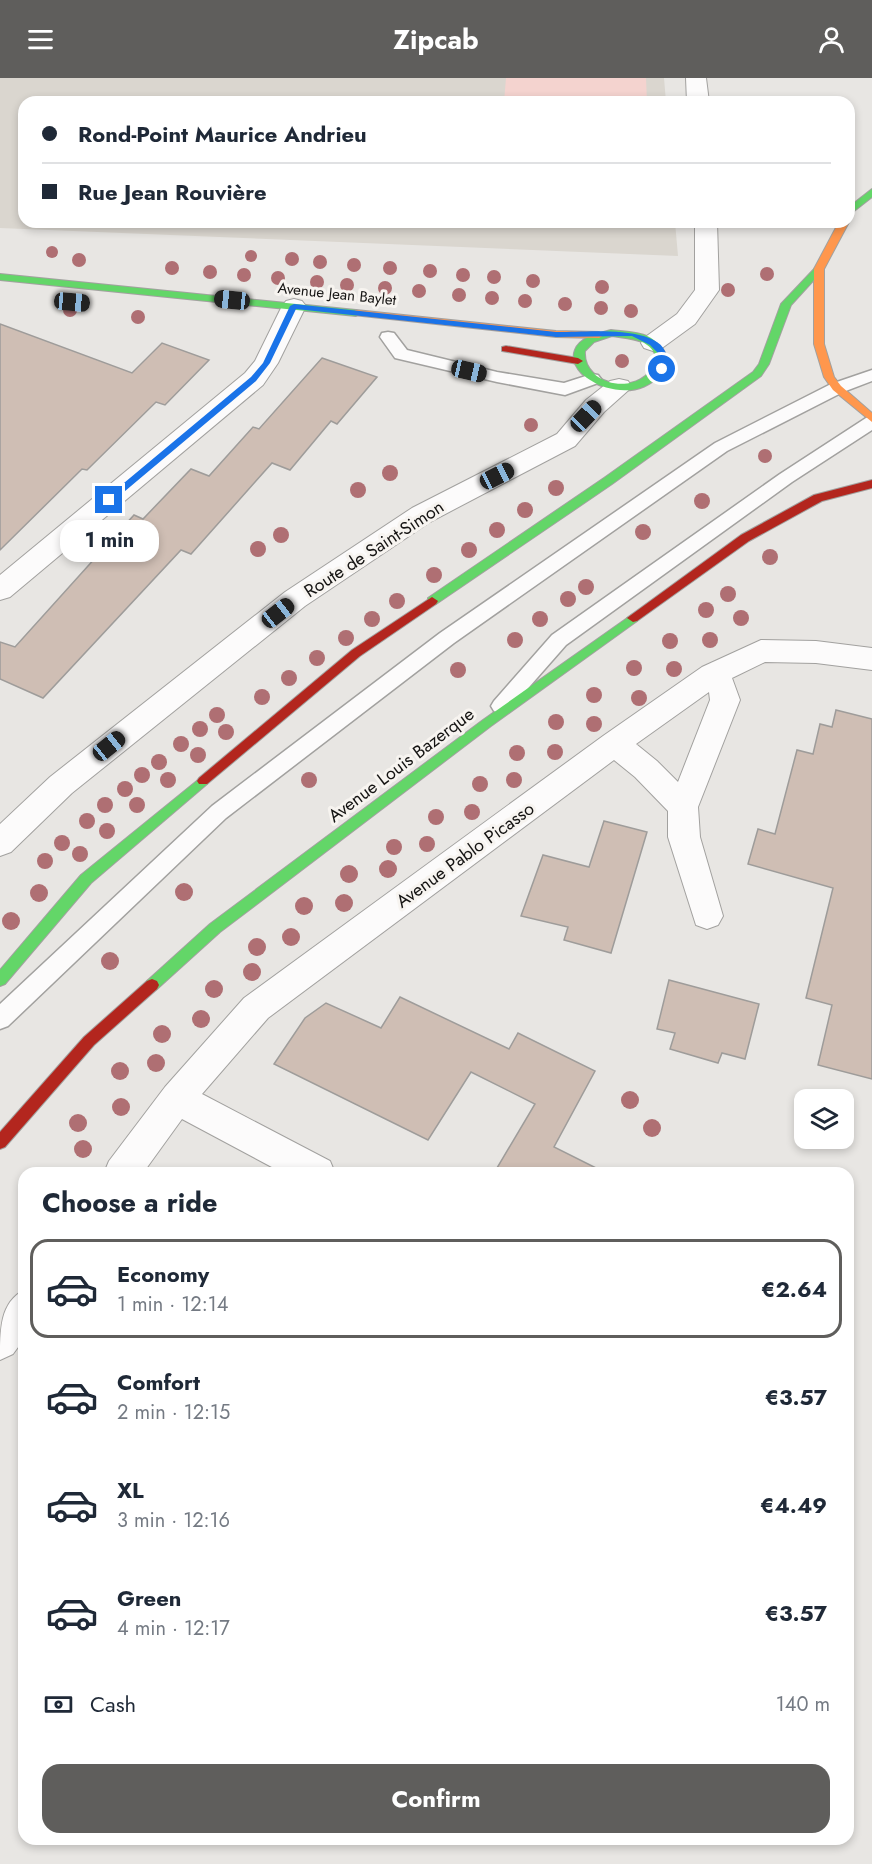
<!DOCTYPE html>
<meta charset="utf-8">
<style>
body{margin:0;font-family:Jost,sans-serif;background:#f2f2f3;color:#1f2937;height:100vh;display:flex;flex-direction:column;font-size:22px;white-space:nowrap}
*{box-sizing:border-box;margin:0}
p{font-size:20px;color:#747a83}
.icon{flex:none;width:33px;height:33px;fill:none;stroke:currentColor;stroke-width:2;stroke-linecap:round;stroke-linejoin:round}
.map{position:relative;flex:1;overflow:hidden}
.drawer{position:absolute;left:18px;top:1089px;width:836px;height:678px;display:flex;flex-direction:column;background:#fff;border-radius:18px;box-shadow:0 3px 9px #0003}
.drawer>*{flex:none}
.hud{position:absolute;left:18px;top:18px;width:837px;height:132px;border-radius:18px;box-shadow:0 3px 9px #0003;display:grid;align-content:center;height:132px;padding:0 24px;background:#fff}
.controls{position:absolute;left:794px;top:1011px;display:grid;gap:12px}
.controls a{display:grid;place-items:center;width:60px;height:60px;border-radius:12px;background:#fff;box-shadow:0 3px 9px #0003;font-size:30px}
.end{position:absolute;width:27px;height:27px;margin:-14px;border:8px solid #1a73e8;background:#fff;box-shadow:0 0 0 3px #fff}
.from{border-radius:50%}
.bubble{position:absolute;height:42px;border-radius:18px;background:#fff;box-shadow:0 3px 9px #0003;font-size:20px;font-weight:700;line-height:42px;text-align:center}
.car{position:absolute;width:18px;height:36px;margin:-18px -9px;border-radius:8px;box-shadow:0 0 4px 2px #0007;background:linear-gradient(#222 24%,#8ab4d8 0 40%,#222 0 76%,#8ab4d8 0 86%,#222 0)}
.hud b{display:flex;align-items:center;gap:21px;height:57px;font-size:22px}
.hud b+b{border-top:2px solid #e0e1e3}
.hud i{width:15px;height:15px;background:#1f2937}
ul{padding:0;list-style:none}
li{display:flex;align-items:center;gap:18px;height:99px;margin:0 12px 9px;padding:0 12px;border:3px solid transparent;border-radius:18px}
li div{flex:1}
li b{display:block;font-size:22px}
li em{font-style:normal;font-weight:700}
li.current{border-color:#5f5e5c}
li>.icon{width:54px;height:54px;stroke-width:1.5}
h2{padding:0 24px;font-size:27px;line-height:72px}
.pay{display:flex;align-items:center;gap:15px;height:66px;padding:0 24px;font-size:22px}
.pay p{margin-inline-start:auto}
.button{display:flex;gap:12px;margin-top:auto;padding:12px 24px}
.button a{flex:1;height:69px;border-radius:18px;background:#5f5e5c;color:#fff;font-size:24px;font-weight:700;line-height:69px;text-align:center}
header{display:flex;justify-content:space-between;align-items:center;height:78px;padding:0 24px;background:#5f5e5c;color:#fff;font-size:27px;font-weight:700}
.map>svg:first-child{display:block}
</style>
<header><svg class="icon" aria-label="menu" viewBox="0 0 24 24"><path d="M4 6h16M4 12h16M4 18h16"/></svg>Zipcab<svg class="icon" aria-label="person" viewBox="0 0 24 24"><circle cx="12" cy="8" r="4"/><path d="M4 21q1-7 8-7t8 7"/></svg></header>
<div class="map">
<svg width="872" height="1786" viewBox="0 0 872 1786">
<rect width="100%" height="100%" fill="#e8e6e3"/>
<path fill="#dad6cf" d="M0,0H664L666,24H24V144H675L678,178L0,150Z"/>
<path fill="#f4d3cf" d="M506,0H646L647,24H504Z"/>
<path fill="#cfbeb4" stroke="#9e9c9a" stroke-width="1.5" d="M0,246L132,295L162,265L209,282L165,327L156,324L87,392L82,391L0,472Z
M322,280L377,299L337,346L331,343L290,392L272,385L191,476L181,472L43,620L0,601V564L15,569L134,437L143,441L191,391L209,398L253,349L259,351Z
M836,632L872,641V1001L818,987L832,927L806,920L833,810L748,786L758,751L775,756L797,672L813,676L820,646L832,649Z
M604,743L647,754L611,875L564,862L568,849L521,838L543,777L589,789Z
M669,902L759,926L745,981L722,975L718,985L670,971L675,955L657,951Z
M400,919L509,971L518,955L595,993L554,1069L606,1095H494L535,1026L471,994L428,1062L274,986L305,940L326,925L381,950Z"/>
<g fill="none" stroke-linecap="round" stroke-linejoin="round">
<defs>
<path id="lane" d="M388,254L394,255L407,272L497,294L564,305L592,296L598,297L601,301L598,305L565,317L497,304L395,280L380,259L382,255Z
M872,292V303L843,314L727,373L454,565L226,740L8,948L0,951V926L212,728L440,555L715,365L831,306Z
M872,338V352L792,404L566,567L508,633L501,636L494,633L491,628L494,623L552,557L780,396L866,340Z"/>
<path id="street" d="M686,0H706L709,24H687Z
M695,144H717L719,212L695,246L662,270L653,273L644,270L641,265L644,260L677,236L695,212Z
M294,221L302,223L306,228L278,285L263,307L10,519L0,522V497L245,295L255,283L282,228L286,223Z
M619,301L628,303L632,309L604,334L575,368L430,444L305,528L72,715L11,774L0,778V746L50,699L285,514L412,430L557,356L586,322L610,303Z
M761,562L816,563L872,570V592L816,585L765,584L732,600L740,622L698,729L700,759L723,838L718,847L707,851L696,847L668,759V733L635,699L614,682L268,940L202,1016L330,1083L335,1095H283L182,1041L143,1095H104L109,1083L165,1009L244,920L603,658L702,589ZM709,614L710,622L678,704L657,683L636,666Z
M24,1212V1261L13,1276L0,1282C0,1251 0,1225 24,1212Z"/>
<path id="fast" d="M872,111V119L849,137V129Z
M819,188L822,189V193L791,227L769,286L761,298L612,406L436,526H428V520L604,400L753,294L759,286L781,226L816,189Z
M0,196L356,232L361,235L356,238L0,202Z
M611,252C637,255 655,253 668,280C650,340 562,304 575,272C580,259 599,255 611,252ZM612,258C631,261 649,260 657,280C645,321 582,309 585,273L594,264Z
M633,536L637,537L639,540L637,543L491,648L220,854L157,911L152,913L147,911L145,907L147,903L210,846L483,642Z
M203,698L207,700L209,703L207,706L91,805L5,906L0,908V892L81,797Z"/>
<path id="slow" d="M839,144H849L824,191V266L834,299L841,308L872,335V344L833,312L824,299L814,266V191Z
M356,232L556,253L599,254L604,257L599,260L556,259L353,237L351,235Z"/>
<path id="jam" d="M506,268L578,280L583,283L578,286L502,273V269Z
M872,402V410L822,423L749,463L637,543L633,544L627,540L741,457L814,417Z
M432,519L438,523L436,526L360,578L207,706H199L197,703L199,700L352,572Z
M152,901L157,903L159,907L157,911L94,967L5,1069L0,1071V1054L84,959L147,903Z"/>
</defs>
<use href="#lane" stroke="#a2a19f" stroke-width="3"/>
<use href="#street" stroke="#a2a19f" stroke-width="2"/>
<use href="#fast" stroke="#a2a19f" stroke-width="2"/>
<use href="#slow" stroke="#a2a19f" stroke-width="2"/>
<use href="#jam" stroke="#a2a19f" stroke-width="2"/>
<use href="#lane" fill="#fcfbfb" fill-rule="evenodd"/>
<use href="#street" fill="#fcfbfb" fill-rule="evenodd"/>
<use href="#fast" fill="#63d668" fill-rule="evenodd"/>
<use href="#slow" fill="#ff974d" fill-rule="evenodd"/>
<use href="#jam" fill="#b3261e" fill-rule="evenodd"/>
</g>
<g fill="#af6f73">
<circle cx="52" cy="174" r="6"/>
<circle cx="251" cy="178" r="6"/>
<circle cx="292" cy="181" r="7"/>
<circle cx="79" cy="182" r="7"/>
<circle cx="320" cy="184" r="7"/>
<circle cx="354" cy="187" r="7"/>
<circle cx="172" cy="190" r="7"/>
<circle cx="390" cy="190" r="7"/>
<circle cx="430" cy="193" r="7"/>
<circle cx="210" cy="194" r="7"/>
<circle cx="767" cy="196" r="7"/>
<circle cx="244" cy="197" r="7"/>
<circle cx="463" cy="197" r="7"/>
<circle cx="494" cy="199" r="7"/>
<circle cx="278" cy="200" r="7"/>
<circle cx="533" cy="203" r="7"/>
<circle cx="317" cy="204" r="7"/>
<circle cx="347" cy="207" r="7"/>
<circle cx="602" cy="209" r="7"/>
<circle cx="385" cy="210" r="7"/>
<circle cx="728" cy="212" r="7"/>
<circle cx="419" cy="213" r="7"/>
<circle cx="459" cy="217" r="7"/>
<circle cx="492" cy="220" r="7"/>
<circle cx="525" cy="223" r="7"/>
<circle cx="565" cy="226" r="7"/>
<circle cx="601" cy="230" r="7"/>
<circle cx="70" cy="232" r="7"/>
<circle cx="631" cy="233" r="7"/>
<circle cx="138" cy="239" r="7"/>
<circle cx="622" cy="283" r="7"/>
<circle cx="531" cy="347" r="7"/>
<circle cx="765" cy="378" r="7"/>
<circle cx="390" cy="395" r="8"/>
<circle cx="556" cy="410" r="8"/>
<circle cx="358" cy="412" r="8"/>
<circle cx="702" cy="423" r="8"/>
<circle cx="525" cy="432" r="8"/>
<circle cx="497" cy="452" r="8"/>
<circle cx="643" cy="454" r="8"/>
<circle cx="281" cy="457" r="8"/>
<circle cx="258" cy="471" r="8"/>
<circle cx="469" cy="472" r="8"/>
<circle cx="770" cy="479" r="8"/>
<circle cx="434" cy="497" r="8"/>
<circle cx="586" cy="509" r="8"/>
<circle cx="728" cy="516" r="8"/>
<circle cx="568" cy="521" r="8"/>
<circle cx="397" cy="523" r="8"/>
<circle cx="706" cy="532" r="8"/>
<circle cx="741" cy="540" r="8"/>
<circle cx="372" cy="541" r="8"/>
<circle cx="540" cy="541" r="8"/>
<circle cx="346" cy="560" r="8"/>
<circle cx="515" cy="562" r="8"/>
<circle cx="710" cy="562" r="8"/>
<circle cx="670" cy="563" r="8"/>
<circle cx="317" cy="580" r="8"/>
<circle cx="634" cy="590" r="8"/>
<circle cx="674" cy="591" r="8"/>
<circle cx="458" cy="592" r="8"/>
<circle cx="289" cy="600" r="8"/>
<circle cx="594" cy="617" r="8"/>
<circle cx="262" cy="619" r="8"/>
<circle cx="639" cy="620" r="8"/>
<circle cx="217" cy="637" r="8"/>
<circle cx="556" cy="644" r="8"/>
<circle cx="594" cy="646" r="8"/>
<circle cx="200" cy="651" r="8"/>
<circle cx="226" cy="654" r="8"/>
<circle cx="181" cy="666" r="8"/>
<circle cx="555" cy="674" r="8"/>
<circle cx="517" cy="675" r="8"/>
<circle cx="198" cy="677" r="8"/>
<circle cx="159" cy="684" r="8"/>
<circle cx="142" cy="697" r="8"/>
<circle cx="168" cy="702" r="8"/>
<circle cx="309" cy="702" r="8"/>
<circle cx="514" cy="702" r="8"/>
<circle cx="480" cy="706" r="8"/>
<circle cx="125" cy="711" r="8"/>
<circle cx="105" cy="727" r="8"/>
<circle cx="137" cy="727" r="8"/>
<circle cx="472" cy="734" r="8"/>
<circle cx="436" cy="739" r="8"/>
<circle cx="87" cy="743" r="8"/>
<circle cx="107" cy="753" r="8"/>
<circle cx="62" cy="765" r="8"/>
<circle cx="427" cy="766" r="8"/>
<circle cx="394" cy="769" r="8"/>
<circle cx="80" cy="776" r="8"/>
<circle cx="45" cy="783" r="8"/>
<circle cx="388" cy="791" r="9"/>
<circle cx="349" cy="796" r="9"/>
<circle cx="184" cy="814" r="9"/>
<circle cx="39" cy="815" r="9"/>
<circle cx="344" cy="825" r="9"/>
<circle cx="304" cy="828" r="9"/>
<circle cx="11" cy="843" r="9"/>
<circle cx="291" cy="859" r="9"/>
<circle cx="257" cy="869" r="9"/>
<circle cx="110" cy="883" r="9"/>
<circle cx="252" cy="894" r="9"/>
<circle cx="214" cy="911" r="9"/>
<circle cx="201" cy="941" r="9"/>
<circle cx="162" cy="956" r="9"/>
<circle cx="156" cy="985" r="9"/>
<circle cx="120" cy="993" r="9"/>
<circle cx="630" cy="1022" r="9"/>
<circle cx="121" cy="1029" r="9"/>
<circle cx="78" cy="1045" r="9"/>
<circle cx="652" cy="1050" r="9"/>
<circle cx="83" cy="1071" r="9"/>
</g>
<path fill="#1a73e8" d="M294,226L556,254C581,255 682,242 665,292H659L657,274L650,267L632,258L556,259L296,231L270,285L256,303L112,424H106V420L251,299L263,285L290,228Z"/>
<g text-anchor="middle" dominant-baseline="central" stroke-width="6" stroke-linejoin="round" paint-order="stroke">
<g font-size="15" fill="#151413" stroke="#f7f4f0">
<text transform="translate(337 216) rotate(6)">Avenue Jean Baylet</text>
</g>
<g font-size="18" fill="#151413" stroke="#f7f4f0">
<text transform="translate(374 471) rotate(-33)">Route de Saint-Simon</text>
<text transform="translate(401 687) rotate(-37)">Avenue Louis Bazerque</text>
<text transform="translate(465 777) rotate(-36)">Avenue Pablo Picasso</text>
</g>
</g>
</svg>
<div class="controls">
<a><svg class="icon" aria-label="layers" viewBox="0 0 24 24"><path d="M12 4l9 5-9 5-9-5zM3 14l9 5 9-5"/></svg></a>
</div>
<i class="end from" style="left:662px;top:291px"></i>
<i class="end" style="left:109px;top:422px"></i>
<div class="bubble" style="left:60px;top:442px;width:99px">1 min</div>
<i class="car" style="left:232px;top:222px;rotate:276deg"></i>
<i class="car" style="left:72px;top:224px;rotate:95deg"></i>
<i class="car" style="left:469px;top:293px;rotate:103deg"></i>
<i class="car" style="left:586px;top:338px;rotate:44deg"></i>
<i class="car" style="left:497px;top:398px;rotate:63deg"></i>
<i class="car" style="left:278px;top:535px;rotate:52deg"></i>
<i class="car" style="left:109px;top:668px;rotate:51deg"></i>
<div class="hud">
<b><i class="from"></i>Rond-Point Maurice Andrieu</b>
<b><i></i>Rue Jean Rouvière</b>
</div>
<section class="drawer">
<h2>Choose a ride</h2>
<ul>
<li class="current"><svg class="icon" aria-label="car" viewBox="0 0 24 24"><path d="M5 17H2v-5l4-1 3-4h7l3 4 3 1v5h-3M9 17h6M6 11h13"/><circle cx="7" cy="17" r="2"/><circle cx="17" cy="17" r="2"/></svg><div><b>Economy</b><p>1 min · 12:14</p></div><em>€2.64</em></li>
<li><svg class="icon" aria-label="car" viewBox="0 0 24 24"><path d="M5 17H2v-5l4-1 3-4h7l3 4 3 1v5h-3M9 17h6M6 11h13"/><circle cx="7" cy="17" r="2"/><circle cx="17" cy="17" r="2"/></svg><div><b>Comfort</b><p>2 min · 12:15</p></div><em>€3.57</em></li>
<li><svg class="icon" aria-label="car" viewBox="0 0 24 24"><path d="M5 17H2v-5l4-1 3-4h7l3 4 3 1v5h-3M9 17h6M6 11h13"/><circle cx="7" cy="17" r="2"/><circle cx="17" cy="17" r="2"/></svg><div><b>XL</b><p>3 min · 12:16</p></div><em>€4.49</em></li>
<li><svg class="icon" aria-label="car" viewBox="0 0 24 24"><path d="M5 17H2v-5l4-1 3-4h7l3 4 3 1v5h-3M9 17h6M6 11h13"/><circle cx="7" cy="17" r="2"/><circle cx="17" cy="17" r="2"/></svg><div><b>Green</b><p>4 min · 12:17</p></div><em>€3.57</em></li>
</ul>
<div class="pay"><svg class="icon" aria-label="cash" viewBox="0 0 24 24"><path d="M3 7h18v10H3z"/><circle cx="12" cy="12" r="2"/></svg>Cash<p>140 m</p></div>
<div class="button"><a>Confirm</a></div>
</section>
</div>
